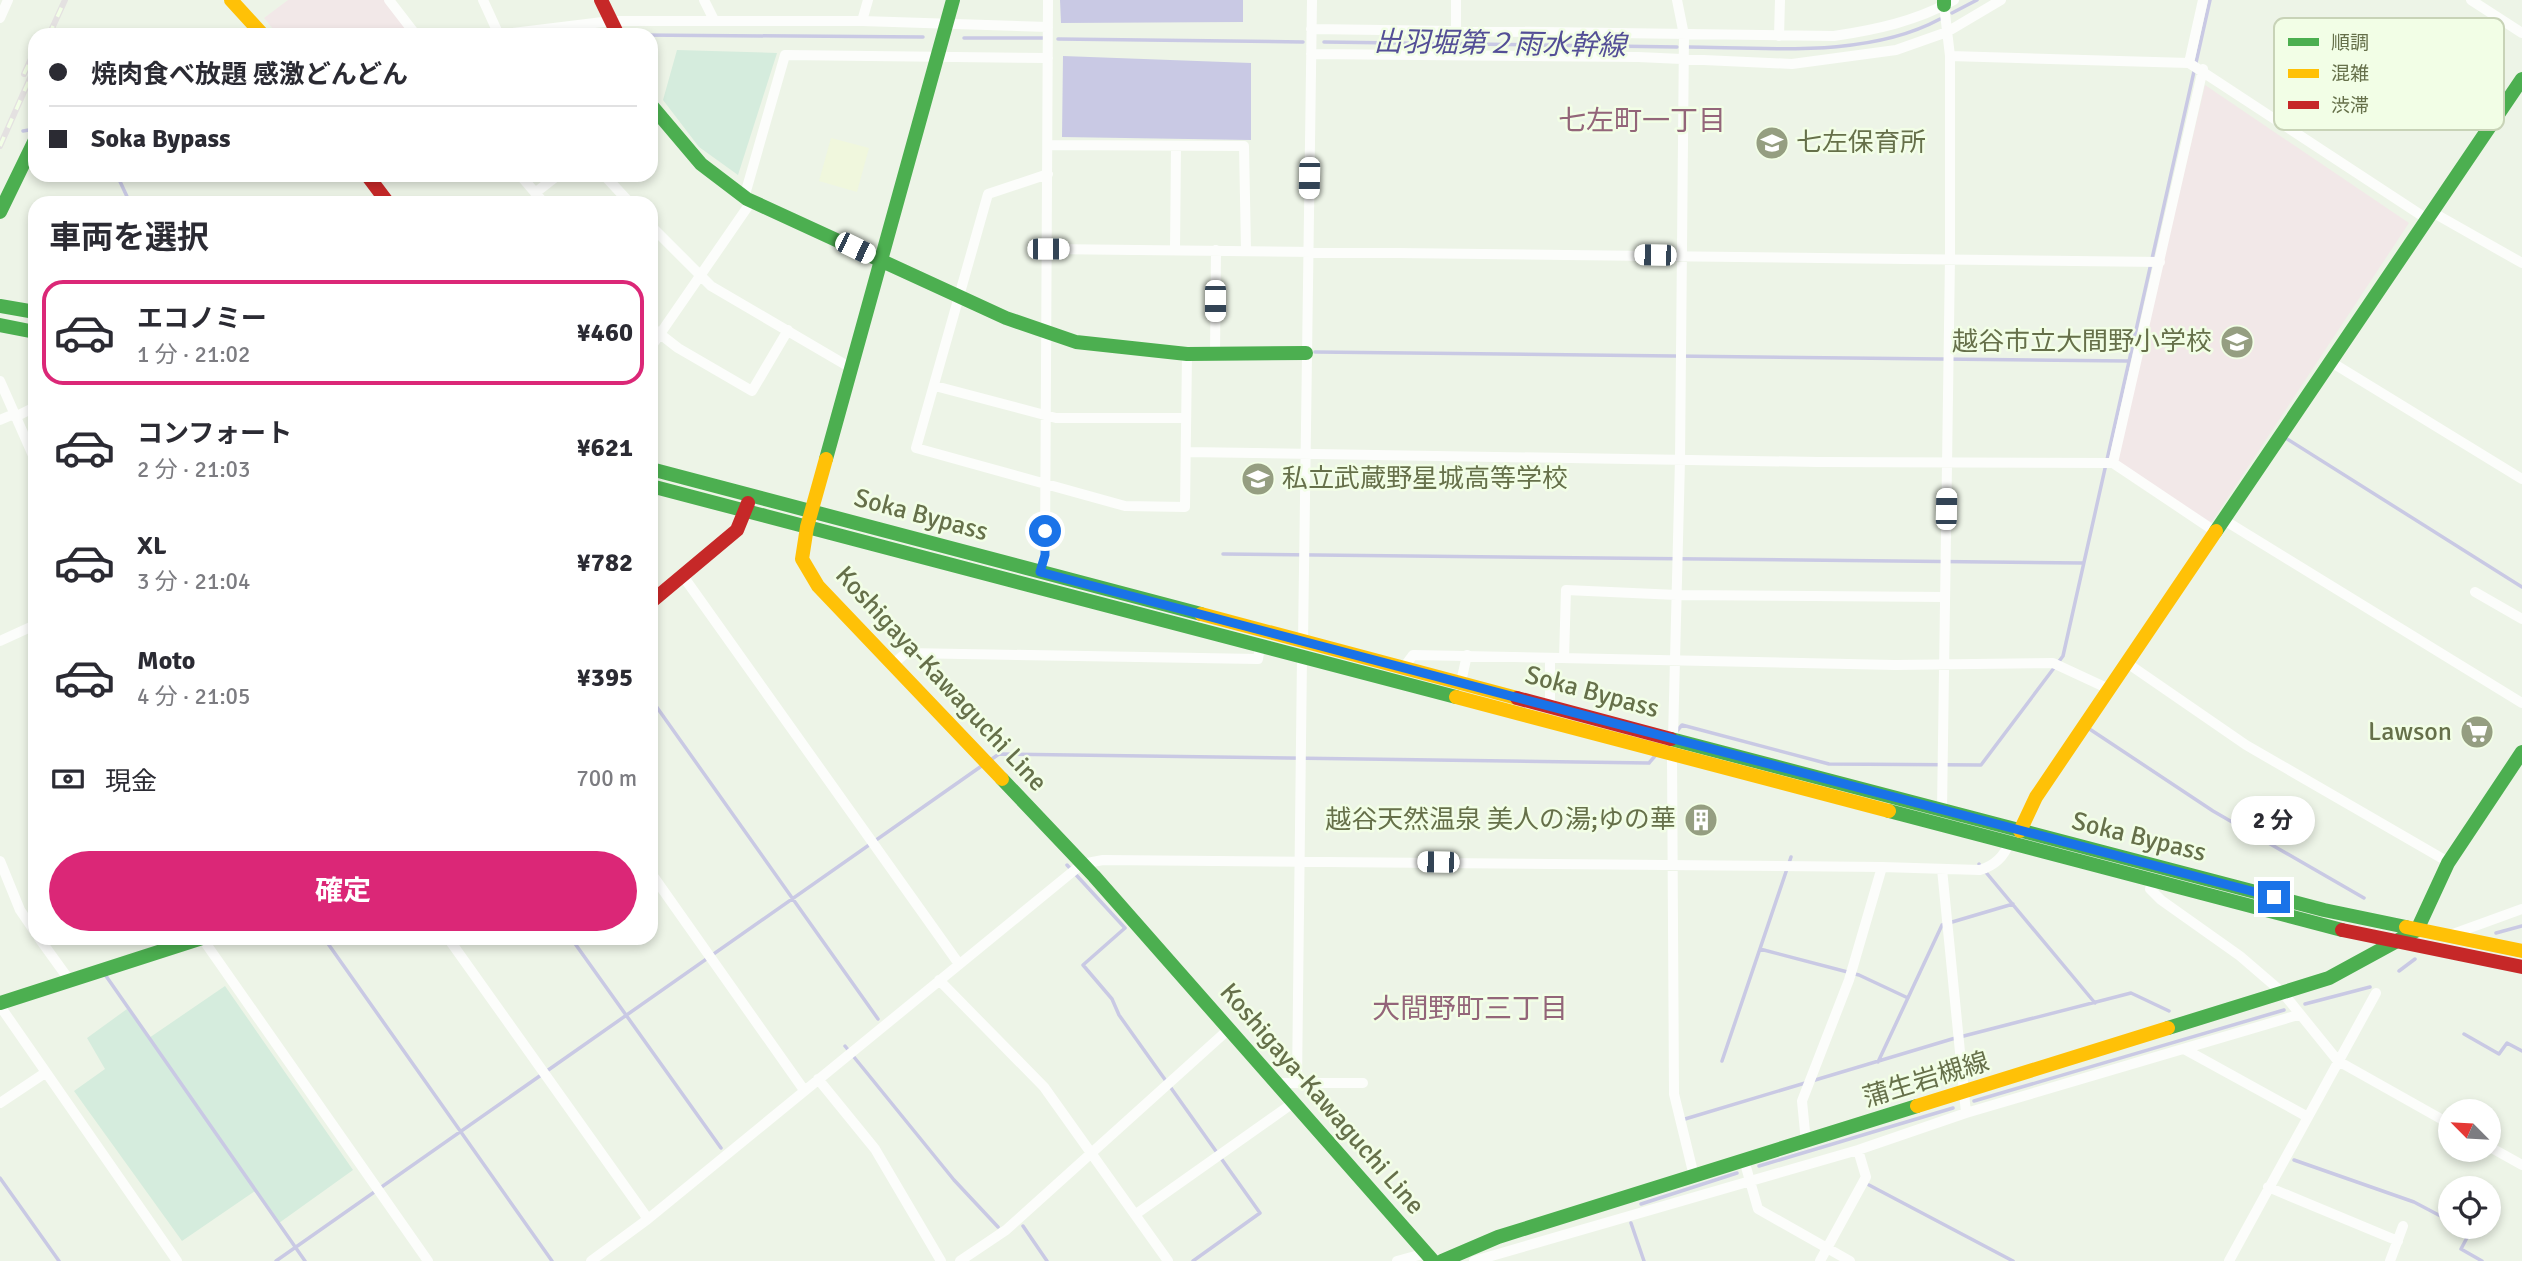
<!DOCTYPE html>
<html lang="ja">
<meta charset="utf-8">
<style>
body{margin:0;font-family:Signika,"Noto Sans JP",sans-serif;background:#f2f2f3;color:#2b2b33;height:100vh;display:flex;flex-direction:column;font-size:26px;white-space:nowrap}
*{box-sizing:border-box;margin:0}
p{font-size:23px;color:#7c7c81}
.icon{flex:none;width:38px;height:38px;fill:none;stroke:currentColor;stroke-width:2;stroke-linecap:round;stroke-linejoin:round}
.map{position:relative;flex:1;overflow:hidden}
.drawer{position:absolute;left:28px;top:196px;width:630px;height:749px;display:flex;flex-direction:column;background:#fff;border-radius:21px;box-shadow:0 4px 10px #0003}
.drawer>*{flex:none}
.top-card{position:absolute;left:28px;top:28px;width:630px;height:154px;border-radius:21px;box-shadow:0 4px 10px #0003;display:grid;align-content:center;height:154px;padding:0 21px;background:#fff}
.needle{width:46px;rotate:294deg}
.tools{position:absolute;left:2438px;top:1099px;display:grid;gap:14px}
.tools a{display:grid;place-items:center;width:63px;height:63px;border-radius:50%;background:#fff;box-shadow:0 4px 10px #0003;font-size:35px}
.end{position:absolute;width:32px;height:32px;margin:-16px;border:9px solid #1a73e8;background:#fff;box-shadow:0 0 0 4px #fff}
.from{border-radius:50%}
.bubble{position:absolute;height:49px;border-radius:24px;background:#fff;box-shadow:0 4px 10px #0003;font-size:23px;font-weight:700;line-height:49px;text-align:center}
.car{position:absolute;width:21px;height:42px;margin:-21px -10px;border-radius:9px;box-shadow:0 0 5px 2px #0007;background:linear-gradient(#fff 24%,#345 0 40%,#fff 0 76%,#345 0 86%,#fff 0)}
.top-card b{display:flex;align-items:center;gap:24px;height:66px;font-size:26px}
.top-card b+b{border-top:2px solid #e1e1e2}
.top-card i{width:18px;height:18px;background:#2b2b33}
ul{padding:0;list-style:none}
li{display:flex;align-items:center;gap:21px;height:105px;margin:0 14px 10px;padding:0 7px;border:4px solid transparent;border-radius:21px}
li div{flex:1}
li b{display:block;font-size:26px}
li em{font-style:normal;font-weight:700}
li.on{border-color:#db2777}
li>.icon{width:63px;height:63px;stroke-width:1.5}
h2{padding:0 21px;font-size:32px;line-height:84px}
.pay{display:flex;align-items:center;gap:18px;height:77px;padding:0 21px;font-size:26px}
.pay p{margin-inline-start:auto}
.button{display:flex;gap:14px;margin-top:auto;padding:14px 21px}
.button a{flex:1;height:80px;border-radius:42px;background:#db2777;color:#fff;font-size:28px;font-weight:700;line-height:80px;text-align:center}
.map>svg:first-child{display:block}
</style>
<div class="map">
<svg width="2522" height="1261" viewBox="0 0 2522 1261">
<rect width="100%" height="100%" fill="#edf4e7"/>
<path fill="#f0f7dd" d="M831,138L869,148L857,192L819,181Z"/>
<path fill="#f2e8e8" d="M288,0H384L412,35H278L264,18Z
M2205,85L2409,223L2211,523L2116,461Z"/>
<path fill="#d5ecdd" d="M677,50L777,53L738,175L699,147L663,100Z
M225,986L353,1170L279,1223L255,1191L182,1241L74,1091L105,1069L87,1038L127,1009L149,1038Z"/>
<path fill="#c9c9e4" d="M1060,0H1243V22L1061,23Z
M1063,56L1251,63V140L1062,137Z"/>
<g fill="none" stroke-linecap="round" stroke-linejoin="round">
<path stroke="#c9c9e4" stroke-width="3.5" d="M1952,13L1977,0
M639,35L923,37
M964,38H1044
M1058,39L1303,42
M1324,42L1677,47
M1688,47C1768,48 1868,58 1940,19
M23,131L35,129
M117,175L130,203
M1315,352L2128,361
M2284,437L2522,587
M1223,554L2083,563
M651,699L878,1019
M2088,728L2213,811L2364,898
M1676,732L1682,725L1829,764L1981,765L2063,656L2210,0
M989,761L999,754L1649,763L1655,756
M1979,864L2095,1003
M1067,865L1125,928L1083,965L1112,999L1119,1015L1260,1213L1193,1261
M2496,933L2522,926
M324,938L552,1261
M571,938L721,1148
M1760,949L1859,975L1908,998
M2399,971L2415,959
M106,976L305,1261
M2305,1004L2370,987
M2464,1034L2499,1054L2507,1043L2522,1051
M845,1046L954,1180L998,1227
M1722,1061L1791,857
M1878,1062L1942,925L2013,904
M1974,1101L2284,1010
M1685,1119L1952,1039L2131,993L2169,1011
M2294,1160L2414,1202L2450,1221
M1759,1166L1953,1108
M0,1178L59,1261
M1869,1185L2013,1261
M1641,1204L1737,1173
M1631,1223L1644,1261
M1023,1226L1047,1261
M2460,1227L2470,1232L2461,1249L2482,1261
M276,1261L983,765"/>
<path stroke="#fcfdfb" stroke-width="10" d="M389,0L416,35
M483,0L499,35
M704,0L714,20
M2471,0L2522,33
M0,18L8,0
M862,21L868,0
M1311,29L1834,36C1875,30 1917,21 1954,0
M1456,31V0
M496,35L611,21H862L1048,27
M1779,36L1780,0
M1311,54L1638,57L1792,64L1896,50L1947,32L2001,0
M1950,56L2189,63L2427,219
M2189,63L2203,0
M1048,145L1244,146L1246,250
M1048,174L988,194L916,448L1125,506L1185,507L1187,354
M520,175L544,203
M604,175L630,203
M535,193L558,175
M744,198L785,55L1048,58
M2432,212L2522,263
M651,226L711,286L851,368
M1048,249L2160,262
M1175,249L1176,146
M651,327L678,348L752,391L788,330
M651,347L751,202
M1215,353L1216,250
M2331,362L2522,479
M0,381L35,460
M935,386L1056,418H1185
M15,417L35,407
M0,420L14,414
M1186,452L1818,462L2113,463L2216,532
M2113,463L2203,69
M2224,520L2522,703
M1040,572L1045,555L1048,0
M683,576L959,964
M2475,592L2522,619
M0,641L35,625
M1303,641L1312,0
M1550,658V706
M1564,658L1566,590L1677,595L1945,597
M2127,663L2246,745L2450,863
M893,664L906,653L1258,659L1260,646
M1404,667L1413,655L1895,665L2053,663L2109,689
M1461,682L1467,655
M1673,739L1680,460L1684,35L1677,0
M1672,755L1674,1094L1694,1176
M1942,810L1950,258V56L1944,5
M0,861L20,910L35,932
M1942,869L1966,1113
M651,873L804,1090
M2152,881L2150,889L2161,900L2240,956L2283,993L2338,1061L2450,1124
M2453,934L2522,909
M39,938L70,981
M202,938L428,1261
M448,938L648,1219
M939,980L1044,1087L1168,1261
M0,1006L177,1261
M2186,1050L2306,1116
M818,1079L875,1149L941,1261
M1277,1083H1363
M1297,1083L1302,657
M0,1103L45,1073
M1806,1142L1802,1101L1849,980L1882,867
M2488,1146L2522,1165
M1744,1160L1758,1209L1850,1261
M2268,1187L2398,1241
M1136,1214L1293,1103
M591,1261L648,1219L1082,864L1103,860L1882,867L1980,870C1993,866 2004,857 2009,843
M960,1261L1006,1230L1229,1029
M1397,1261L1426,1253
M1474,1261L1858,1150L1966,1113L2298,1015
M1820,1261L1866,1177L1858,1150
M2229,1261L2376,993
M2390,1261L2403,1226"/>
<path stroke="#4caf50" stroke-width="14" d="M1944,0V5
M651,105L701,164L747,199L1006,318L1076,342L1187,354L1306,353
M0,212L35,140
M0,306L35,312
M0,325L35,332
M826,459L953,0
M651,469L1201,614
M651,486L1456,697
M2216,531L2522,79
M1671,739L2324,910L2406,927
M1002,779L1094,876L1433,1261
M1889,811L2342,930
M0,1003L202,938
M2168,1028L2329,978L2417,930L2448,863L2522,752
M1442,1261L1498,1237L1917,1106"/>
<path stroke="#ffc107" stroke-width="14" d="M231,0L263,35
M826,459L807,527L802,559L818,586L1002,779
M1201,614L1517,698
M1456,697L1889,811
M2020,831L2036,797L2216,531
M2406,927L2522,951
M1917,1106L2168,1028"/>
<path stroke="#c62828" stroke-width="14" d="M601,0L618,35
M367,175L388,203
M651,602L737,530L748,503
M1517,698L1671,739
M2342,930L2522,967"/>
<defs>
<path id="rail" d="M49,35L65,0
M24,74L35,50
M0,146L35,67"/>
</defs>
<use href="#rail" stroke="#e4e1e1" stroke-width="6"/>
<use href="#rail" stroke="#f2fee6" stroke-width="3.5" stroke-dasharray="10" stroke-linecap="butt"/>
</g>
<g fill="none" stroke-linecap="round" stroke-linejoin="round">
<path stroke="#1a73e8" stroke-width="9" d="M1045,531V555L1040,572L2274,897"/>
</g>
<defs>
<symbol id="school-disc" viewBox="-11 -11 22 22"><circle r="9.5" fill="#959e81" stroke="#f2fee6"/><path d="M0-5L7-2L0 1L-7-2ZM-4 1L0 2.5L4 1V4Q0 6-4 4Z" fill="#fff"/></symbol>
<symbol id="supermarket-disc" viewBox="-11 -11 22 22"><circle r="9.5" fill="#959e81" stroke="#f2fee6"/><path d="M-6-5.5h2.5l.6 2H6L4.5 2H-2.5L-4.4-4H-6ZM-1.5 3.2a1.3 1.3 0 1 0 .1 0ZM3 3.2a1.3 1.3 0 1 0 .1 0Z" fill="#fff"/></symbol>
<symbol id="building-disc" viewBox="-11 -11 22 22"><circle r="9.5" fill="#959e81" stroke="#f2fee6"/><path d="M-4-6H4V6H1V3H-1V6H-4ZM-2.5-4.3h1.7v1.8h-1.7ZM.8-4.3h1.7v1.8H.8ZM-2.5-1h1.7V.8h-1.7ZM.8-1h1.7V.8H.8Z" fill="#fff"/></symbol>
</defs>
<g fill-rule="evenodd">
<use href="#school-disc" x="1753" y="124" width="38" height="38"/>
<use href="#school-disc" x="2218" y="323" width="38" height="38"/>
<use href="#school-disc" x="1239" y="460" width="38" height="38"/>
<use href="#supermarket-disc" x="2458" y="713" width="38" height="38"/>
<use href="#building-disc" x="1682" y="801" width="38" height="38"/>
</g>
<g text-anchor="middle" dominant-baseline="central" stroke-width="5" stroke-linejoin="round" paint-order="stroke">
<g font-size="26" fill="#66704a" stroke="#f2fee6" text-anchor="end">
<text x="1796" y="143" text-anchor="start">七左保育所</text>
<text x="2212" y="342">越谷市立大間野小学校</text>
<text x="1282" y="479" text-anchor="start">私立武蔵野星城高等学校</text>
<text x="2452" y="732">Lawson</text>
<text x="1676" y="820">越谷天然温泉 美人の湯;ゆの華</text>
</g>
<g font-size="26" fill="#66704a" stroke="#f2fee6">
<text transform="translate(921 515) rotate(15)">Soka Bypass</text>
<text transform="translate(941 679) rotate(47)">Koshigaya-Kawaguchi Line</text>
<text transform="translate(1592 692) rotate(15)">Soka Bypass</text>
<text transform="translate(2139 837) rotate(14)">Soka Bypass</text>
<text transform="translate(1926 1080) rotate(-17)">蒲生岩槻線</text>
<text transform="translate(1322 1099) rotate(49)">Koshigaya-Kawaguchi Line</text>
</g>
<g font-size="28" font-style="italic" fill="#534e96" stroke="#f2fee6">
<text transform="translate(1500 44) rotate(1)">出羽堀第２雨水幹線</text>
</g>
<g font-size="28" fill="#936579" stroke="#f2fee6">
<text x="1642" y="121">七左町一丁目</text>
<text x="1470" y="1009">大間野町三丁目</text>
</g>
</g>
<rect x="2274" y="18" width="230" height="112" rx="10" fill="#f2fee6" stroke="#c8d3b7" stroke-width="2"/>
<rect x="2288" y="38" width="31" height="8" fill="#4caf50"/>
<rect x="2288" y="69" width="31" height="9" fill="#ffc107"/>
<rect x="2288" y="101" width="31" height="8" fill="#c62828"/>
<g font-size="19" fill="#66704a">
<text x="2331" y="49">順調</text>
<text x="2331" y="80">混雑</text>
<text x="2331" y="112">渋滞</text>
</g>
</svg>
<div class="tools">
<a><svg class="needle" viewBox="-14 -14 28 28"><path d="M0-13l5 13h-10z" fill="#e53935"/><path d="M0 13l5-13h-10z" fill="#7c7c81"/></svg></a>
<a><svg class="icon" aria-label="locate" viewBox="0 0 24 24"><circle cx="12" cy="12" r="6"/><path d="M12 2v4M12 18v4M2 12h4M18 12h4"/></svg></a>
</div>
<i class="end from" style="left:1045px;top:531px"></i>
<i class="end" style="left:2274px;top:897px"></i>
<div class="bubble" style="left:2231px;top:796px;width:84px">2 分</div>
<i class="car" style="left:1309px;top:178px;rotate:181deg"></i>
<i class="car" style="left:855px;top:248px;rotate:116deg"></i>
<i class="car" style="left:1048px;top:249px;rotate:90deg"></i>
<i class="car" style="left:1655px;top:255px;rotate:271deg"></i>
<i class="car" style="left:1215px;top:301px;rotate:180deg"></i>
<i class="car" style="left:1946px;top:509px;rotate:1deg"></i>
<i class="car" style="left:1438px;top:862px;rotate:271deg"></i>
<div class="top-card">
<b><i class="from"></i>焼肉食べ放題 感激どんどん</b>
<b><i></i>Soka Bypass</b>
</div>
<section class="drawer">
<h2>車両を選択</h2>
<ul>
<li class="on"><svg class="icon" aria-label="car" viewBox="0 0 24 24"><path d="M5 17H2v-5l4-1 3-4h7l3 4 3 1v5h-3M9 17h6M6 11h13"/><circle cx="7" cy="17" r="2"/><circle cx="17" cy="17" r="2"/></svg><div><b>エコノミー</b><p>1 分 · 21:02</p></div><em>¥460</em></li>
<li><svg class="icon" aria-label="car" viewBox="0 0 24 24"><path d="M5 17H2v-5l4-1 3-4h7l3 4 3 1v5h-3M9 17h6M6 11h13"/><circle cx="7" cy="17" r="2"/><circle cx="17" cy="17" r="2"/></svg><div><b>コンフォート</b><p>2 分 · 21:03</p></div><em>¥621</em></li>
<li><svg class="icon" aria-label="car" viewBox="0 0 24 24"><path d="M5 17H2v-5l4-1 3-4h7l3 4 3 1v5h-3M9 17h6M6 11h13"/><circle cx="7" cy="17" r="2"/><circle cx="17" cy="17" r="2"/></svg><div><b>XL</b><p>3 分 · 21:04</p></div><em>¥782</em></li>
<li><svg class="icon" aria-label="car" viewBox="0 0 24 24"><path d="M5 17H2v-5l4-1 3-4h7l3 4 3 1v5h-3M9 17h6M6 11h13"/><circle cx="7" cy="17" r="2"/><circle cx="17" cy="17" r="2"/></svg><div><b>Moto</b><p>4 分 · 21:05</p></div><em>¥395</em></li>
</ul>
<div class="pay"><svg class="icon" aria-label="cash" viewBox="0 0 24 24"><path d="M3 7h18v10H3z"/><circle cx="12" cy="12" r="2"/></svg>現金<p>700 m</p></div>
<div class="button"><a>確定</a></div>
</section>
</div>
